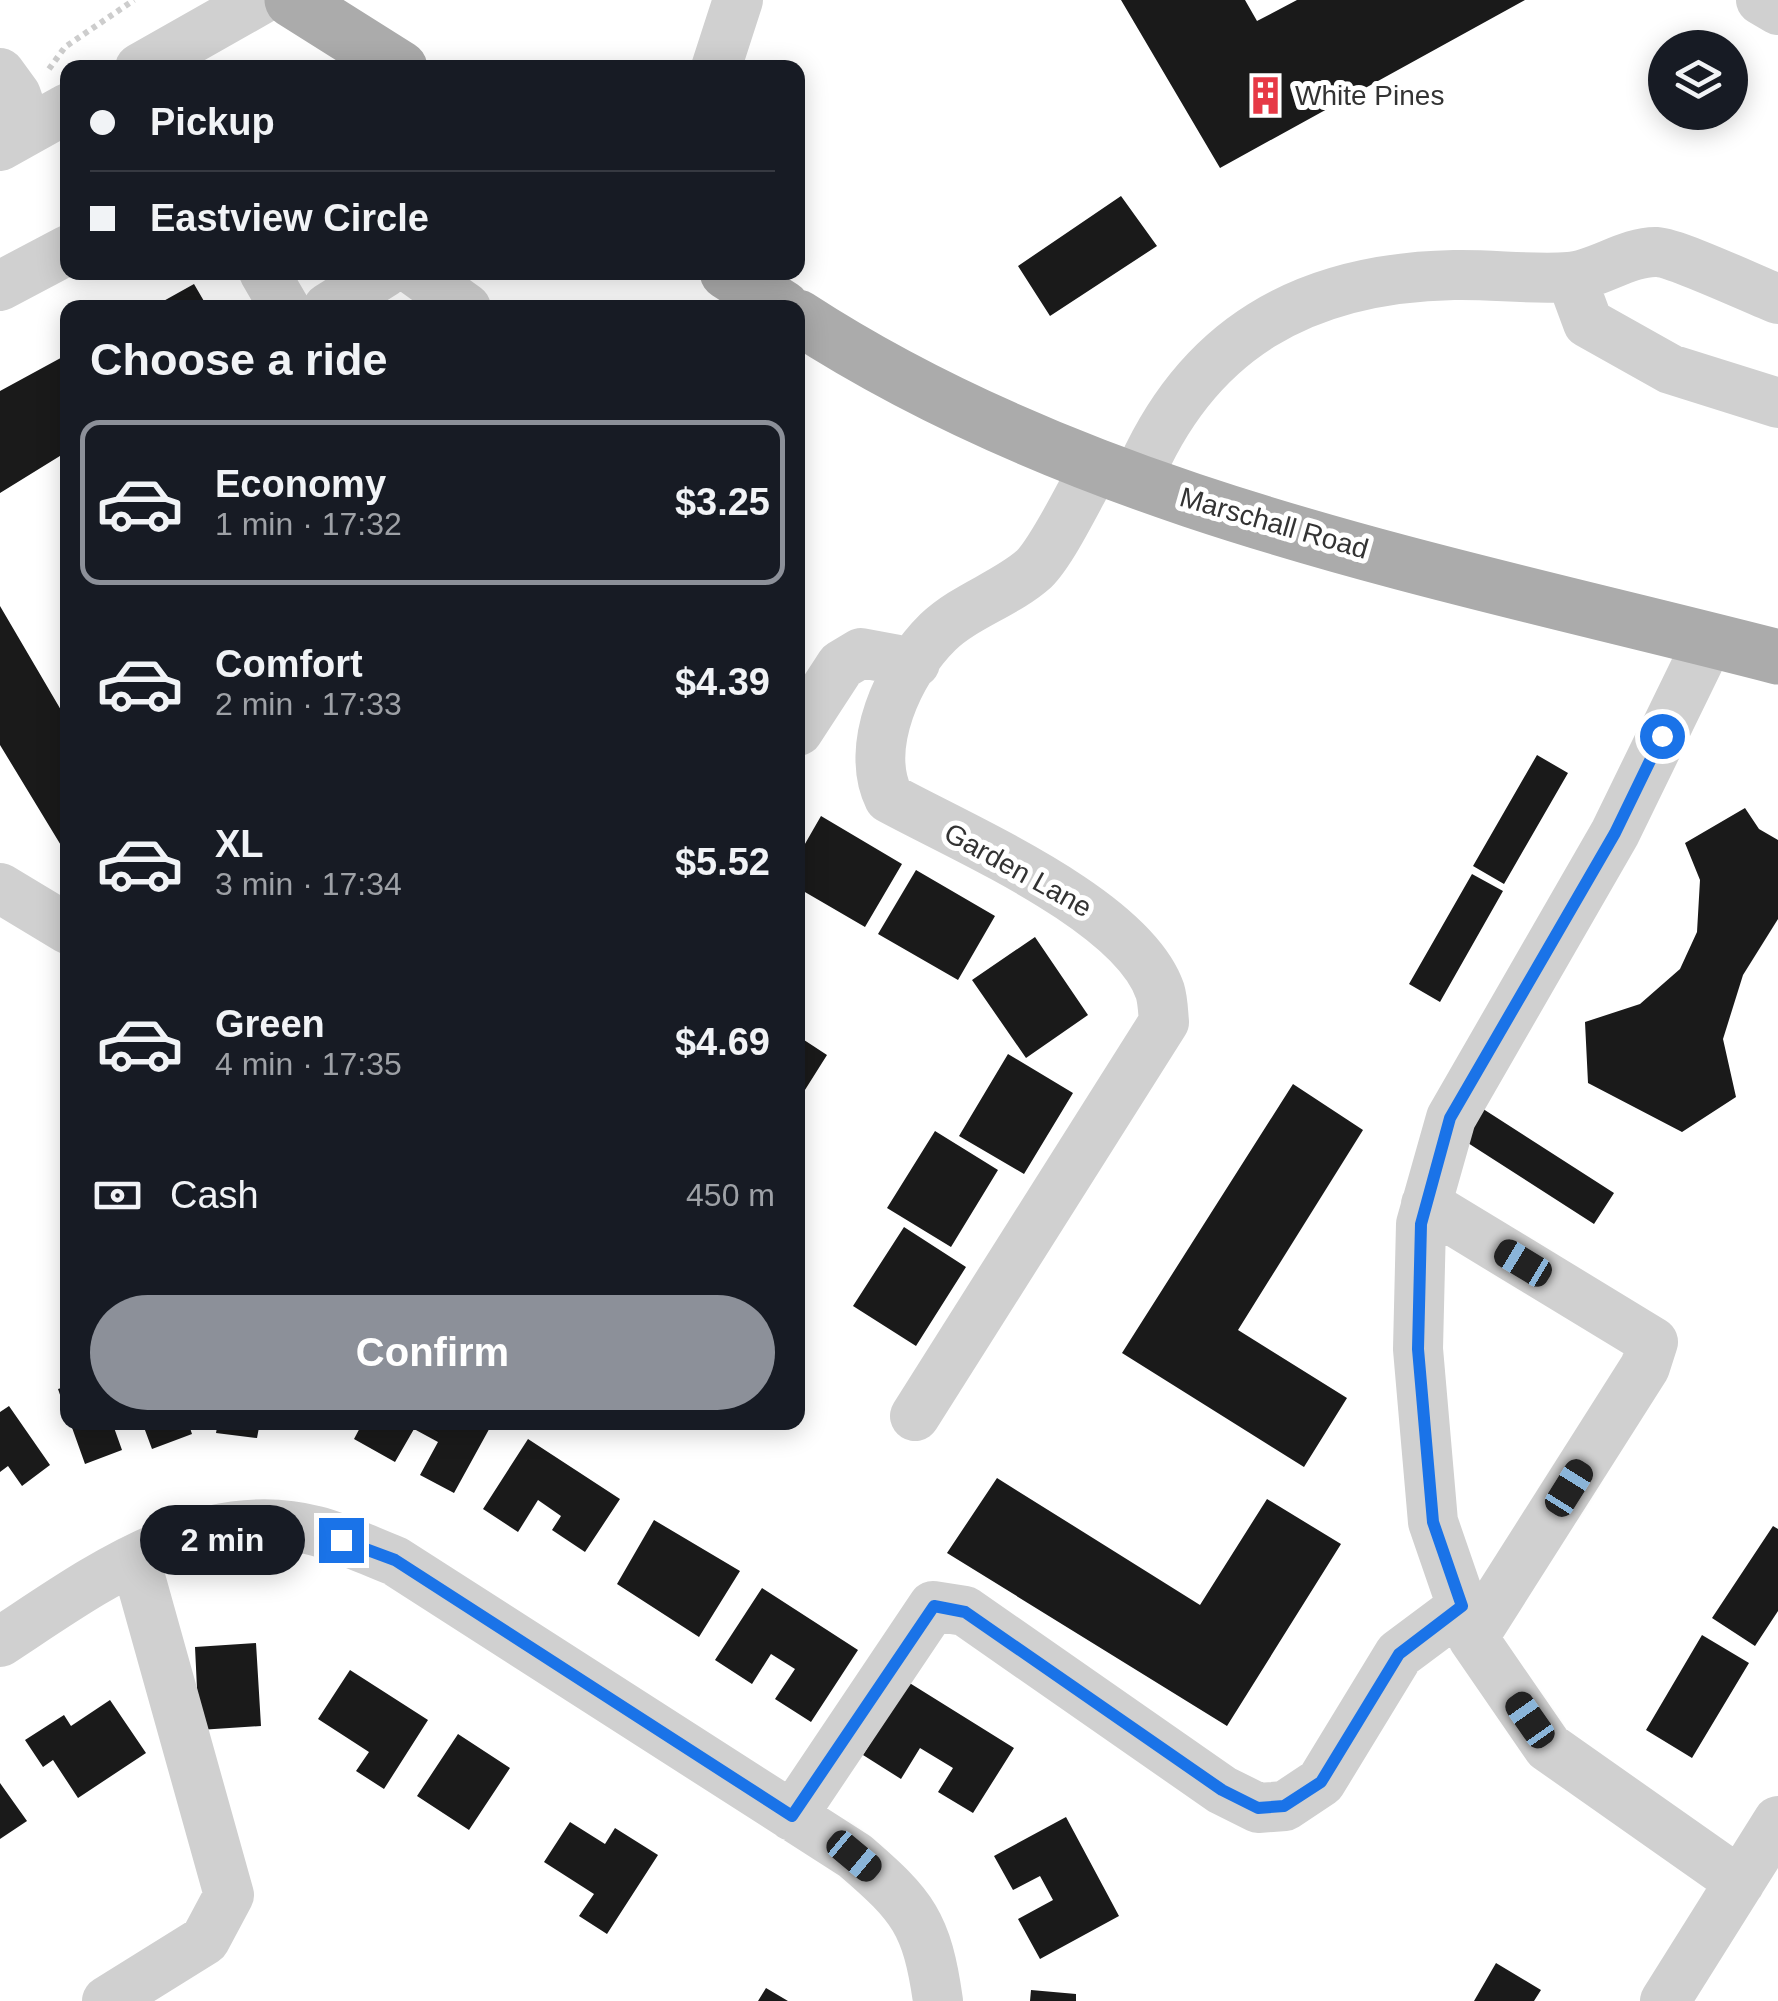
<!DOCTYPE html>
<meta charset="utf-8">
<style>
body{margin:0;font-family:Arial,sans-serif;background:#242831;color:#f1f3f6;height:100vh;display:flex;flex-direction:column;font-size:38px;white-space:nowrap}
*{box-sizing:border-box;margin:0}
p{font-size:32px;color:#9ea1a6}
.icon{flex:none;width:55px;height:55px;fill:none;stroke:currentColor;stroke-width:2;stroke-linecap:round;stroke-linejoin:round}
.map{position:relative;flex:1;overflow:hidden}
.sheet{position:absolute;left:60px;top:300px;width:745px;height:1130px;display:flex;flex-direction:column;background:#171b24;border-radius:20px;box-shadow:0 5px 25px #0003}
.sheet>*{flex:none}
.hud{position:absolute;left:60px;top:60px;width:745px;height:220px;border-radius:20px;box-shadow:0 5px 25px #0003;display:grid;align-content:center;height:220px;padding:0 30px;background:#171b24}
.buttons{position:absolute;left:1648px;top:30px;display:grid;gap:20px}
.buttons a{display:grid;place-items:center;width:100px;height:100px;border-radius:50%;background:#171b24;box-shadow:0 5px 25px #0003;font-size:50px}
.end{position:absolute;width:45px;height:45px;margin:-22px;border:12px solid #1a73e8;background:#fff;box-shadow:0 0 0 5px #fff}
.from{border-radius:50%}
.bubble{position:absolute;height:70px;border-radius:35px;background:#171b24;box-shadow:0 5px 25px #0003;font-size:32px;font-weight:600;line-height:70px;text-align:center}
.car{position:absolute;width:30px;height:60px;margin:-30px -15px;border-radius:12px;box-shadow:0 0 8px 2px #0007;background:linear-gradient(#222 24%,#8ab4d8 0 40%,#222 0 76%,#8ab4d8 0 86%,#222 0)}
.hud b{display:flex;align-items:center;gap:35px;height:95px;font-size:38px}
.hud b+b{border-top:2px solid #363941}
.hud i{width:25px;height:25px;background:#f1f3f6}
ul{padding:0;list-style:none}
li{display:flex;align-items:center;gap:30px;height:165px;margin:0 20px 15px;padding:0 10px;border:5px solid transparent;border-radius:20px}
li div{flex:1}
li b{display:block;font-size:38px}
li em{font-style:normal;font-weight:600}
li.active{border-color:#8c9099}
li>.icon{width:90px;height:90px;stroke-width:1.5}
h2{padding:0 30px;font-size:45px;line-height:120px}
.pay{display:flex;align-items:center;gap:25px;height:110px;padding:0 30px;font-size:38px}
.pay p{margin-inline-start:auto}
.primary-button{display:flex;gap:20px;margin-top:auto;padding:20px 30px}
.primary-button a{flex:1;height:115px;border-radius:60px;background:#8c9099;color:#fff;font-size:40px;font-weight:600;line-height:115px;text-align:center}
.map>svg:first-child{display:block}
</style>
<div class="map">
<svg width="1778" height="2001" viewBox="0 0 1778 2001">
<rect width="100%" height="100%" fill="#fff"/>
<path fill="#1a1a1a" d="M1121,0H1245L1257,21L1297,0H1525L1220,168Z
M1121,196L1157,246L1050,316L1018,266Z
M194,284L208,308H151Z
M68,354V451L0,493V391Z
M0,606L68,722V844L62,847L0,745Z
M1537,755L1568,773L1504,884L1473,866Z
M1745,808L1759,829L1778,840V919L1743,975L1723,1039L1736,1097L1682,1132L1588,1083L1585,1022L1640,1004L1680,969L1697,932L1700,880L1685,843Z
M821,816L902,864L865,927L798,888V856Z
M916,870L995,916L958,980L878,934Z
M1472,874L1503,891L1440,1002L1409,984Z
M1035,937L1088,1015L1026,1058L972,980Z
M798,1036L827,1055L798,1101Z
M1008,1054L1073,1093L1024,1174L959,1136Z
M1293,1084L1363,1130L1238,1330L1347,1398L1304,1467L1122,1353Z
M1477,1105L1614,1193L1594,1224L1457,1136Z
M935,1131L998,1170L951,1247L887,1208Z
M904,1227L966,1267L916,1346L853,1306Z
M68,1386V1415H67L58,1389Z
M9,1406L50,1465L22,1486L8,1466L0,1472V1412Z
M70,1422H112L122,1450L85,1464Z
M142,1422H188L192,1434L152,1449Z
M218,1422H260L257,1438L216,1433Z
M363,1422H493L454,1493L420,1475L438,1442L414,1429L395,1462L354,1439Z
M528,1439L620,1499L585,1552L552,1530L561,1516L538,1500L518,1532L483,1509Z
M997,1478L1200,1605L1267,1499L1341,1544L1227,1726L947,1553Z
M654,1520L740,1571L699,1637L617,1584Z
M1773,1526L1778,1529V1611L1755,1646L1712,1618Z
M762,1588L858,1650L811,1722L775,1699L795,1669L771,1654L752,1684L715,1660Z
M1702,1635L1749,1663L1692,1758L1646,1730Z
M256,1643L261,1726L199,1730L195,1647Z
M350,1670L428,1720L384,1789L356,1771L369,1752L318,1719Z
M908,1682L1014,1748L973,1813L938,1792L953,1768L920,1748L901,1779L863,1755Z
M110,1700L146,1753L78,1798L53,1760L43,1767L25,1740L64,1715L71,1726Z
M458,1734L510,1768L469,1830L417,1796Z
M0,1783L27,1821L0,1839Z
M1066,1817L1119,1916L1040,1959L1018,1919L1053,1900L1040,1876L1013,1890L994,1856Z
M570,1822L605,1844L615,1828L658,1855L607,1934L579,1916L594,1894L544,1862Z
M1496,1963L1541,1990L1534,2001H1474Z
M766,1988L788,2001H758Z
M1031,1990L1076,1994V2001H1030Z"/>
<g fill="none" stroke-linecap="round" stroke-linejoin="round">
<path stroke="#cdcdcd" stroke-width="6" stroke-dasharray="5 5" stroke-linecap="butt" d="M49,69L65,47L134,0"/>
<path stroke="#d0d0d0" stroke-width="50" d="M1761,0L1778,10
M140,68L260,0
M716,68L738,0
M0,73L16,95L28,130
M0,146L68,108
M264,272L285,308
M416,272L466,308
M1571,277L1588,323L1670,369L1778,403
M0,286L68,250
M328,308L385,272
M1137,480C1196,338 1304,278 1454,275C1492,274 1531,280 1569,277C1597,275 1628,251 1657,252C1676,253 1755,290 1778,299
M1709,640L1615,833L1451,1118L1421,1224L1418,1349L1433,1522L1473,1638L1548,1747L1740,1882
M798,731L841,665L861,653L915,663
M0,888L68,929
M1426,1204L1653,1342L1645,1367L1473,1638
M915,1416L1164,1022C1163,1012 1163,1001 1160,991C1132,910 964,839 889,798C864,747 898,671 938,632C965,606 1006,594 1034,569C1054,549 1081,491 1097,464
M0,1642C92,1582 199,1500 316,1531C343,1538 369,1551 395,1561L855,1856C913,1906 927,1923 938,2001
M792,1816L933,1606L965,1611L1222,1790L1258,1808L1285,1806L1321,1782L1399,1654L1462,1607
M107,2001L205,1940L229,1895L135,1559
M1665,2001L1778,1821"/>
<path stroke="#ababab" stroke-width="55" d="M292,0L400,68
M727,272L783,308
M798,317C1090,507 1445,571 1778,657"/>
</g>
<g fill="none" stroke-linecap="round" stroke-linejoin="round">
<path stroke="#1a73e8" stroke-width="12" d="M341,1540L395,1560L792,1816L934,1606L965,1612L1222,1790L1258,1808L1284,1806L1321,1782L1399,1654L1462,1606L1433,1522L1418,1349L1421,1224L1450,1118L1615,833L1662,736"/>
</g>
<defs>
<symbol id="building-bare" viewBox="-9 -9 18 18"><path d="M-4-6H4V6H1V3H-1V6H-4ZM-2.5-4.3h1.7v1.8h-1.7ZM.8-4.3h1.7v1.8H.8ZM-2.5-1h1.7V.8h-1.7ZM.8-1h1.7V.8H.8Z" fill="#e63946" stroke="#fff" stroke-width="2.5" paint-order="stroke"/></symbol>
</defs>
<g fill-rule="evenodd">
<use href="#building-bare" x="1238" y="68" width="55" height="55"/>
</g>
<g text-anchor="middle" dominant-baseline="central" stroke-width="10" stroke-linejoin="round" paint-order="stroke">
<g font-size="28" fill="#333" stroke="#fff" text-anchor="start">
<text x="1295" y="95">White Pines</text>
</g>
<g font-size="28" fill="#333" stroke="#fff">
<text transform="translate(1274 523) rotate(16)">Marschall Road</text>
<text transform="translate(1018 870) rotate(29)">Garden Lane</text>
</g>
</g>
</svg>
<div class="buttons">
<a><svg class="icon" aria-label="layers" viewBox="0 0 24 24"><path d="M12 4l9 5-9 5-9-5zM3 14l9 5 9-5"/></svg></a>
</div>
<i class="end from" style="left:1662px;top:736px"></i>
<i class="end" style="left:341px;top:1540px"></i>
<div class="bubble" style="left:140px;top:1505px;width:165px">2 min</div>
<i class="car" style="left:1523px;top:1263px;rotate:301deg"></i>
<i class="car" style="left:1569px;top:1488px;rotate:32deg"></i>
<i class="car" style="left:1530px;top:1720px;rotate:325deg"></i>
<i class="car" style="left:854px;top:1856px;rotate:130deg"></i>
<div class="hud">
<b><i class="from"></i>Pickup</b>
<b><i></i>Eastview Circle</b>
</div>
<section class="sheet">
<h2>Choose a ride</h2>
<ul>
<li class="active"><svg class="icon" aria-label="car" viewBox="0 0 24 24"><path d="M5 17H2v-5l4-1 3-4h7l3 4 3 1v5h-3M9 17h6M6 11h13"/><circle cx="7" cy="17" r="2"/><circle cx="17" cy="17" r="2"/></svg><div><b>Economy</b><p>1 min · 17:32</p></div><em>$3.25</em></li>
<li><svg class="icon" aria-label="car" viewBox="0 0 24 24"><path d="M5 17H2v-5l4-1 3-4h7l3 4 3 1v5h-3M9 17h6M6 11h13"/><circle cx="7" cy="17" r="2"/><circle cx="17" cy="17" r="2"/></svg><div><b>Comfort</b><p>2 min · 17:33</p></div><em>$4.39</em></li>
<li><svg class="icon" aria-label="car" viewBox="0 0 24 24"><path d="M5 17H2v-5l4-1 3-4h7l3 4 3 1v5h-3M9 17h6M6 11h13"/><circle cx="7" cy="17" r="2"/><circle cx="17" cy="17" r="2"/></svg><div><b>XL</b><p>3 min · 17:34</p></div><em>$5.52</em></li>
<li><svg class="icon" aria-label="car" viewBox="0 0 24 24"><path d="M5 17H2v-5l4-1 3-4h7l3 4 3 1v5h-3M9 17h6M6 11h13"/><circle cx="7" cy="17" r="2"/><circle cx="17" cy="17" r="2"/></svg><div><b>Green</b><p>4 min · 17:35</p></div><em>$4.69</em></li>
</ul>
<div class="pay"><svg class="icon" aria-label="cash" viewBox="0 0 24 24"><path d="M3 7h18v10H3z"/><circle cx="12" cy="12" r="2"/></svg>Cash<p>450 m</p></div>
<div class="primary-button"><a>Confirm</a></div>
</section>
</div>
